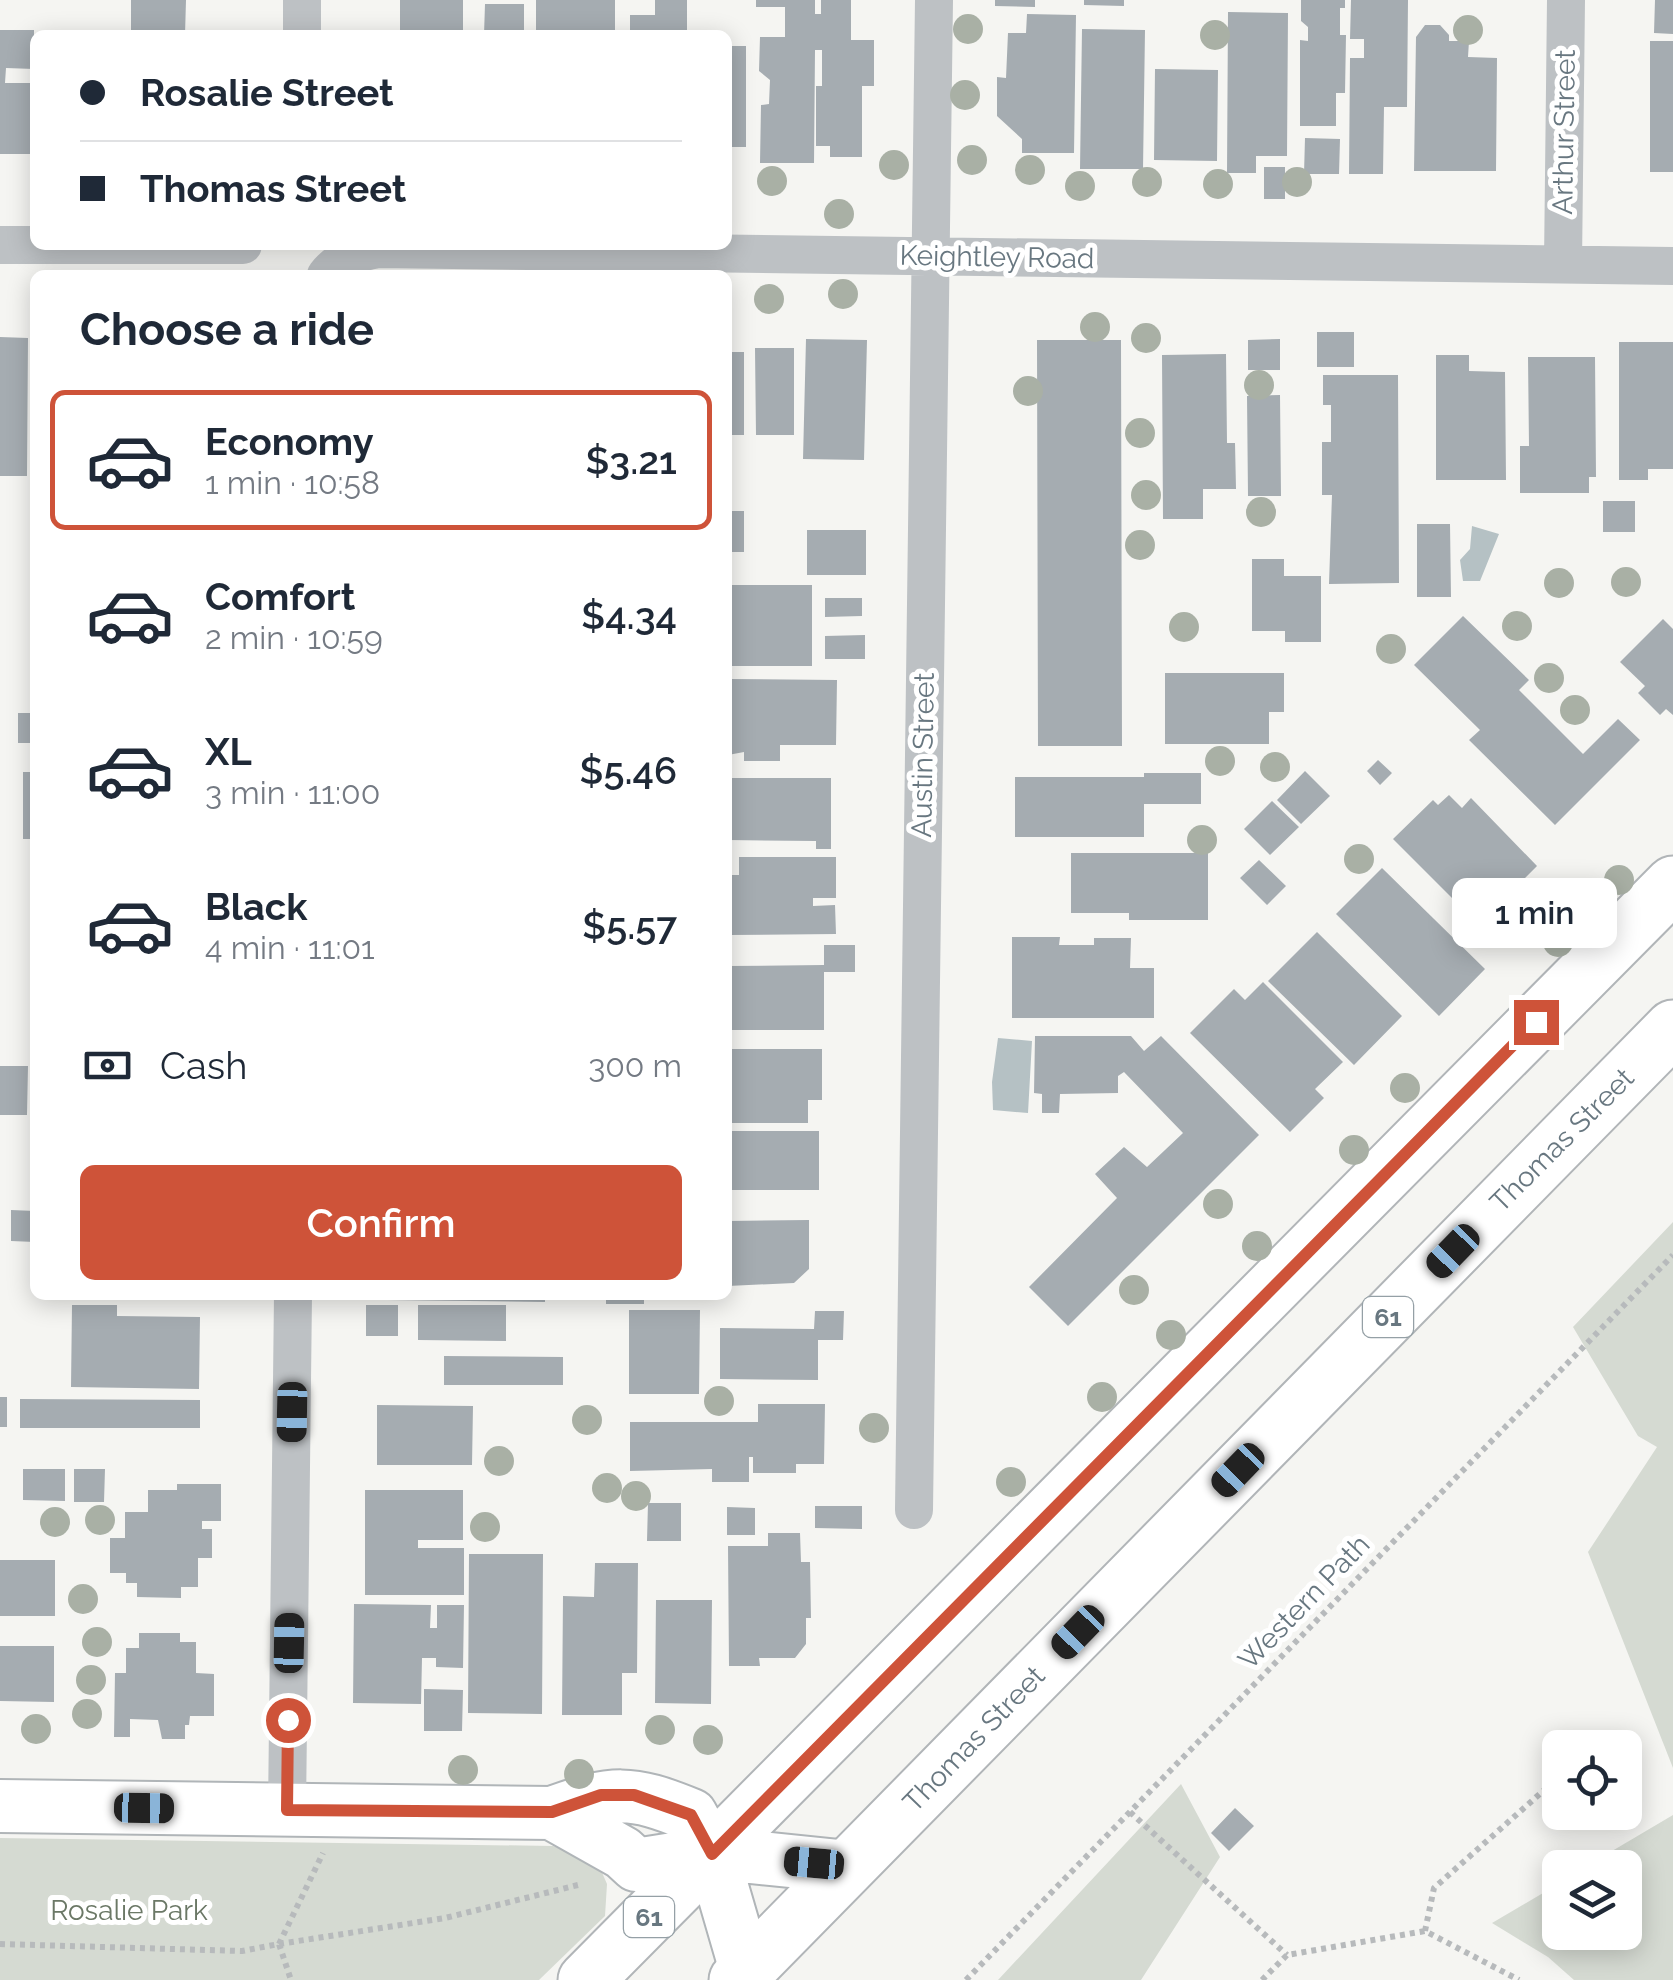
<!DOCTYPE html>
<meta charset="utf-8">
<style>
body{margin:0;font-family:Raleway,sans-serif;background:#f2f2f3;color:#1f2937;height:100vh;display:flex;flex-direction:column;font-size:38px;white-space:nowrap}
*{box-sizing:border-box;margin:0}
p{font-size:32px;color:#747a83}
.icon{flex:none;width:55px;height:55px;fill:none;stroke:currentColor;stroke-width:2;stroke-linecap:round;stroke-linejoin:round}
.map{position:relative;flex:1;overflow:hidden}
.sheet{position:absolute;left:30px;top:270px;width:702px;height:1030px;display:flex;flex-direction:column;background:#fff;border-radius:15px;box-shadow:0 5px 25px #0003}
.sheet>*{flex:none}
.banner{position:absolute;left:30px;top:30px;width:702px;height:220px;border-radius:15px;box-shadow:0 5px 25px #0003;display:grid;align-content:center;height:220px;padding:0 50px;background:#fff}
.fabs{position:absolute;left:1542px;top:1730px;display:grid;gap:20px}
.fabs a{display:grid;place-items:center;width:100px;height:100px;border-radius:15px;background:#fff;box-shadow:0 5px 25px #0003;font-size:50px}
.end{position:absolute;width:45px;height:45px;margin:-22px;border:12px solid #ce5339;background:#fff;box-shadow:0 0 0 5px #fff}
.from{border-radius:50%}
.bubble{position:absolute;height:70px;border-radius:15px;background:#fff;box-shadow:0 5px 25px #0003;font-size:32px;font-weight:600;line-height:70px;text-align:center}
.car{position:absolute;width:30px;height:60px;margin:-30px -15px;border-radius:12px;box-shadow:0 0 8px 2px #0007;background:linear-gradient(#222 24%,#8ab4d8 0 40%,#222 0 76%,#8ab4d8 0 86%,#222 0)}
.banner b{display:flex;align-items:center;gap:35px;height:95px;font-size:38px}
.banner b+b{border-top:2px solid #e0e1e3}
.banner i{width:25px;height:25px;background:#1f2937}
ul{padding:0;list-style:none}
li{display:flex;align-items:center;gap:30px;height:140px;margin:0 20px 15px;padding:0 30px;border:5px solid transparent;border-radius:15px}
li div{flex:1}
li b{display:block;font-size:38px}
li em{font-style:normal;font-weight:600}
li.selected{border-color:#ce5339}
li>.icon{width:90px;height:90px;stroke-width:1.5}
h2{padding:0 50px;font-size:45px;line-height:120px}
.pay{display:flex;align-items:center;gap:25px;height:110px;padding:0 50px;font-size:38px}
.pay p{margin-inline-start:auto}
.primary-button{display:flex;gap:20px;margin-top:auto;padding:20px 50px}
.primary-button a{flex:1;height:115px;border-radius:15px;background:#ce5339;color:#fff;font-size:40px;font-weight:600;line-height:115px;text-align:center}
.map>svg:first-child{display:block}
</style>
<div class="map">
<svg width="1673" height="1980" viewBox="0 0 1673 1980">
<rect width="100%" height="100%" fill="#f5f5f2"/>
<path fill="#d5dad2" d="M1673,1222V1768L1588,1552L1657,1447L1638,1436L1573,1327Z
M1181,1784L1220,1857L1141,1980H998Z
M1673,1815V1980H1574L1548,1957L1492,1923L1560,1883V1932H1625V1868L1585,1867Z
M0,1838L553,1846L597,1861L607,1884L605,1916L539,1980H0Z"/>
<path fill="#b5c1c4" d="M1472,526L1499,534L1480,581H1463L1460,560L1470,549Z
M998,1038L1032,1041L1028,1113L993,1110L992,1082Z"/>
<path fill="#a5acb1" d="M131,0H186L185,35H131Z
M400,0H463V35H400Z
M536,0H615V35H536Z
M655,0H687V35H630V15H655Z
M756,0H815V14H821V0H851V40H874V86H862V157H830V146H816V86H822V50H815L814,163H760L761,105L769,104L770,80L759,71L760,37H785V7H756Z
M995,0H1035V7L995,6Z
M1084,0H1124V6L1084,5Z
M1301,0H1345V8H1340V35H1346L1345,93H1336V126H1300V40L1308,41V27L1301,21Z
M1351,0H1408L1407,107H1384L1383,174H1349L1350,58H1364V39H1350Z
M1655,0H1673V34L1654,33Z
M485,4H524V35H484Z
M1228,12L1288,13L1287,156H1256V173H1227Z
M1027,14L1076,15L1074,153H1022V139L997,116V77L1006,78L1008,33H1026Z
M1425,25H1440L1449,35V41H1469L1468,57L1497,58L1496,171H1414L1416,37Z
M1082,29L1145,30L1143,169H1080Z
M0,30H34V69L6,68L5,83H32L31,154H0Z
M1650,41H1673V172H1650Z
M728,46H746V147H728Z
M1155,69L1218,70L1217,161L1154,160Z
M1305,138L1340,139L1339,174H1304Z
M1264,167H1285V199H1264Z
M1317,332H1354V367H1317Z
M0,337L28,338L27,476H0Z
M806,339L867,340L864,460L803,459Z
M1280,339V370H1248V340Z
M1037,340H1121L1122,746H1038Z
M1619,342H1673V469H1648V480H1619Z
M755,348H794V435H756Z
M728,352H744V435H728Z
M1226,354L1227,443H1235L1236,489H1203V519H1163L1162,355Z
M1436,355H1469V371L1505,372L1506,480H1436Z
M1528,357H1595L1596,477H1589V493H1520V446H1529Z
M1323,375H1398L1399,583L1329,584L1332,495H1322V442H1331V405H1323Z
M1280,395L1281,496H1248L1247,396Z
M1603,501H1635V532H1603Z
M728,511H744V552H728Z
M1417,524H1450L1451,597H1417Z
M807,530H866V575H807Z
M1252,559H1284V576H1321V642H1285V631H1252Z
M728,585H812V666H728Z
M825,598H862V616L825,617Z
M1463,616L1529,680L1519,690L1583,754L1618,719L1640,740L1555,825L1469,740L1480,730L1414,665Z
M1663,619L1673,629V715L1666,709L1660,715L1638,693L1645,686L1620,662Z
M865,635V659H825V636Z
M1165,673H1284V712H1269V744H1165Z
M728,679L837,680L836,745H780V761H744V752L728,755Z
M18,713H35V743H18Z
M1378,760L1392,773L1380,785L1367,771Z
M1305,771L1330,796L1301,824L1277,800Z
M23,772H35V839H23Z
M1144,773H1201V804H1144V837H1015V777H1144Z
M728,778H831V849H816V841L728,840Z
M1449,795L1462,808L1471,798L1537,866L1510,893L1519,903L1488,934L1393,839L1433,800L1438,805Z
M1272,801L1299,827L1270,855L1244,829Z
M1071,853H1208V920H1129V913H1071Z
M739,857H836V898H813V906L835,905L836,934L728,935V875H739Z
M1259,860L1286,886L1267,905L1240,878Z
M1382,868L1485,969L1439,1016L1336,914Z
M1317,932L1402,1016L1354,1065L1268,981Z
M1012,937H1060L1059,945H1094V938H1131L1130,968H1154V1018H1012Z
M824,945H855V972H824V1030H728V966L824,965Z
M1263,982L1343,1062L1315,1089L1324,1098L1290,1132L1190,1033L1234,989L1245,1000Z
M1035,1036H1131L1144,1051L1161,1036L1259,1135L1068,1326L1029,1287L1117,1198L1095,1174L1124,1147L1147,1167L1183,1133L1124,1072L1118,1076V1093L1060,1094L1059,1113H1042V1094L1034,1093Z
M728,1049H822V1100H808V1123H728Z
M0,1066H28L27,1115H0Z
M728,1131H819V1190H728Z
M11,1210L35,1211V1242L11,1241Z
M809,1220V1269L794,1283L728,1286V1221Z
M387,1295H545V1302L387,1300Z
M561,1295H593V1300H561Z
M606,1295H644V1304H606Z
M72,1305H117V1316L200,1317L199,1389L71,1387Z
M366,1305H398V1336H366Z
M418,1305H506V1341L418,1340Z
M629,1310H700L699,1394H629Z
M815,1311H844L843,1340H818V1380L720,1379V1328L814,1329Z
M444,1356L563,1357V1385H444Z
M0,1397H7V1427H0Z
M20,1399L200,1400V1428H20Z
M758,1404H825L824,1464H796V1473H753V1457H749V1482H712V1469L630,1471V1422H758Z
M377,1405L473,1406L472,1465H377Z
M23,1469H65V1501L23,1500Z
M74,1469H105L104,1502H74Z
M177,1484H221V1521H202V1529H212V1558H198V1587H181V1598L137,1597V1583H126V1573H110V1538H125V1512H148V1490H177Z
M365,1490H463V1540H418V1548H464V1595H365Z
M648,1503H681V1541H647Z
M815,1506H862V1529L815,1528Z
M727,1507L755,1508V1535H727Z
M768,1533H800L801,1562H810L811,1618H806V1644L795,1658H759L760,1666H729L728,1546H768Z
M469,1554H543L542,1714L468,1713Z
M0,1560H55V1616H0Z
M595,1563H638L637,1673H622V1715H562L563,1596L594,1597Z
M656,1600H712L711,1704L655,1703Z
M354,1604L431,1605L430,1628H437V1605H464L463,1668L436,1667V1658H422L421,1704L353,1703Z
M139,1633H180V1642H196V1673L214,1674V1716H190L189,1725H185V1739H162L158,1720L130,1719V1737H114L115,1673H126V1648H139Z
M0,1646H54V1702L0,1701Z
M424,1689L463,1690L462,1731H424Z
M1235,1808L1254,1826L1229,1851L1211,1833Z"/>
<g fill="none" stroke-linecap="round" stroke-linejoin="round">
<defs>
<path id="secondary" d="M0,1806L552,1813C613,1791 630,1790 691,1815L712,1853L746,1970
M552,1813L623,1853L636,1865L712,1853L849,1867"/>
<path id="primary" d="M586,1980L1673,884
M737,1980L1673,1028"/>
</defs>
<use href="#secondary" stroke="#b0b5b8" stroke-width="56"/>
<use href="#primary" stroke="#b1b5b8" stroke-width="59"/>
<path stroke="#b7babc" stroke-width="6" stroke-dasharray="5 5" stroke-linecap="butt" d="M1130,1812L1287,1955
M1425,1931L1434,1888L1560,1776
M0,1944L242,1951L279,1944L291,1980
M279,1944L445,1918L582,1884
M279,1944L323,1853
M966,1980L1673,1255
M1262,1980L1287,1955L1425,1931L1519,1980"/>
<path stroke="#bdc1c4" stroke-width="38" d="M302,35V0
M0,245H243
M1563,264L1566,0
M326,275C339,258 357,253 378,249L1673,266
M914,1510L934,0
M287,1810L293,1295"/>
<use href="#secondary" stroke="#fff" stroke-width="52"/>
<use href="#primary" stroke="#fff" stroke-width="55"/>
</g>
<g fill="#a9b0a5">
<circle cx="968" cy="29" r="15"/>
<circle cx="1468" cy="30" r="15"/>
<circle cx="1215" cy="35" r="15"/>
<circle cx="965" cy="95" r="15"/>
<circle cx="972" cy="160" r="15"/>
<circle cx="894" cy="165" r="15"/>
<circle cx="1030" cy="170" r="15"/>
<circle cx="772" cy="181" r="15"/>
<circle cx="1147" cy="182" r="15"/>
<circle cx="1297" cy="182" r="15"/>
<circle cx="1218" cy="184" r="15"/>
<circle cx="1080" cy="186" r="15"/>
<circle cx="839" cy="214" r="15"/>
<circle cx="843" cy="294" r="15"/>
<circle cx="769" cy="299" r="15"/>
<circle cx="1095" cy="327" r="15"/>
<circle cx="1146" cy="338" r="15"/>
<circle cx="1259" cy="385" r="15"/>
<circle cx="1028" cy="391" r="15"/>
<circle cx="1140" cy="433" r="15"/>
<circle cx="1146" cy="495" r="15"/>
<circle cx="1261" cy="512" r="15"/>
<circle cx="1140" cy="545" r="15"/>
<circle cx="1626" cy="582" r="15"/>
<circle cx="1559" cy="583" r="15"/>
<circle cx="1517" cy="626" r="15"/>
<circle cx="1184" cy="627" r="15"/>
<circle cx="1391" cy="649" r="15"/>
<circle cx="1549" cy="678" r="15"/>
<circle cx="1575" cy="710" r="15"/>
<circle cx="1220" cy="761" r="15"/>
<circle cx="1275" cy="767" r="15"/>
<circle cx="1202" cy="840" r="15"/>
<circle cx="1359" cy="859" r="15"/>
<circle cx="1619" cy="880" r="15"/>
<circle cx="1558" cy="942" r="15"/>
<circle cx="1405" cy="1088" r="15"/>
<circle cx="1354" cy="1150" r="15"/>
<circle cx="1218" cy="1204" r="15"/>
<circle cx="1257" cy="1246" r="15"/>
<circle cx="1134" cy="1290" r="15"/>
<circle cx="1171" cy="1335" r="15"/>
<circle cx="1102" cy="1397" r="15"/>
<circle cx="719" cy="1401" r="15"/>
<circle cx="587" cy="1420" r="15"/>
<circle cx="874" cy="1428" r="15"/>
<circle cx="499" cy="1461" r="15"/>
<circle cx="1011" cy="1482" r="15"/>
<circle cx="607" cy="1488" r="15"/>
<circle cx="636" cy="1496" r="15"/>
<circle cx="100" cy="1520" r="15"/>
<circle cx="55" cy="1522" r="15"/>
<circle cx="485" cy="1527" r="15"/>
<circle cx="83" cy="1599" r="15"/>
<circle cx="97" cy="1642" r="15"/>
<circle cx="91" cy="1680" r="15"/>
<circle cx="87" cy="1714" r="15"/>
<circle cx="36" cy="1729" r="15"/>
<circle cx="660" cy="1730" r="15"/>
<circle cx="708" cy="1740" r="15"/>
<circle cx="463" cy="1770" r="15"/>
<circle cx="579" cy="1774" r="15"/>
</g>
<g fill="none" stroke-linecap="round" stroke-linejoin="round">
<path stroke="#ce5339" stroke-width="12" d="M288,1720L287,1810L552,1812L601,1795H634L691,1815L712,1854L1536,1022"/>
</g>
<g text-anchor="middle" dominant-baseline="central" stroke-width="10" stroke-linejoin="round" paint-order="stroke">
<g fill="#fff" stroke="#95a0a6" stroke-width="2.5">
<rect x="1363" y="1297" width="50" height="40" rx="8"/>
<rect x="624" y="1897" width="50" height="40" rx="8"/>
</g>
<g font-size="25" font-weight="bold" fill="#687780">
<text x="1388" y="1317">61</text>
<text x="649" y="1917">61</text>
</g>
<g font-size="28" fill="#687780" stroke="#fff">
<text transform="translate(1564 132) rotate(-89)">Arthur Street</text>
<text transform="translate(997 257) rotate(1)">Keightley Road</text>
<text transform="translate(923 755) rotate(-89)">Austin Street</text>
<text transform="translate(1562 1140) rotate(-45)">Thomas Street</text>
<text transform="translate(1304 1602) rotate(-46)">Western Path</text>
<text transform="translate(974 1739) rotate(-46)">Thomas Street</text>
</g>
<g font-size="28" fill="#6b7866" stroke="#fff">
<text x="129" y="1910">Rosalie Park</text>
</g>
</g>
</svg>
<div class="fabs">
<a><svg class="icon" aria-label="locate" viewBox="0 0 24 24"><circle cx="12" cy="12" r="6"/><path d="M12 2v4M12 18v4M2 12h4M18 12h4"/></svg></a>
<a><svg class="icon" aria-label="layers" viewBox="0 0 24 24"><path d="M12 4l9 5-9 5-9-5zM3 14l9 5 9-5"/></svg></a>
</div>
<i class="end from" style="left:288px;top:1720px"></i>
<i class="end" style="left:1536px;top:1022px"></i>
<div class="bubble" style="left:1452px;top:878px;width:165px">1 min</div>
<i class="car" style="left:1453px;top:1251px;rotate:224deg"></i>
<i class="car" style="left:292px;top:1412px;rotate:181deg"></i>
<i class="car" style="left:1238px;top:1470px;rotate:224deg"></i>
<i class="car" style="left:1078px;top:1632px;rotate:224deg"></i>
<i class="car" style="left:289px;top:1643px;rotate:1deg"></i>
<i class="car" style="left:144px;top:1808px;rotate:91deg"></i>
<i class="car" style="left:814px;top:1863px;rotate:275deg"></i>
<div class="banner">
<b><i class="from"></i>Rosalie Street</b>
<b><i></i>Thomas Street</b>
</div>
<section class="sheet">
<h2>Choose a ride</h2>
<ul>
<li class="selected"><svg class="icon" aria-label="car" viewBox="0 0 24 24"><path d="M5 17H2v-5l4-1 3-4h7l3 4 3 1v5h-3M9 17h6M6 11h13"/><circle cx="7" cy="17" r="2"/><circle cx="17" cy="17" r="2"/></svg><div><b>Economy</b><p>1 min · 10:58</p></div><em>$3.21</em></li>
<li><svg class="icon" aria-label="car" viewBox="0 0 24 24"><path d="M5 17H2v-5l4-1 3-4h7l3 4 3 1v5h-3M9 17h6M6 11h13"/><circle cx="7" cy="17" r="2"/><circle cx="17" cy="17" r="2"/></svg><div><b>Comfort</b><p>2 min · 10:59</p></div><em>$4.34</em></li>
<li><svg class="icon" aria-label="car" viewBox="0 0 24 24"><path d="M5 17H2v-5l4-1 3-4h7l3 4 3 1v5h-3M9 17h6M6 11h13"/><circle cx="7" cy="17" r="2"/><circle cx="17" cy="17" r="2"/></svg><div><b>XL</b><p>3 min · 11:00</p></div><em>$5.46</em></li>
<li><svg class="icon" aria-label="car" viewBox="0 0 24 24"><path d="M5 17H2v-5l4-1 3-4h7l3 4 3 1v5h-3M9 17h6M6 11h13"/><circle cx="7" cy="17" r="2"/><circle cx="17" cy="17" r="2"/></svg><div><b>Black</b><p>4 min · 11:01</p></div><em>$5.57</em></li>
</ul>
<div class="pay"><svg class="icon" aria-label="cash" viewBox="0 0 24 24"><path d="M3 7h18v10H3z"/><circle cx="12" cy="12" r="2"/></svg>Cash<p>300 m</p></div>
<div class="primary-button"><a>Confirm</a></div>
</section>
</div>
